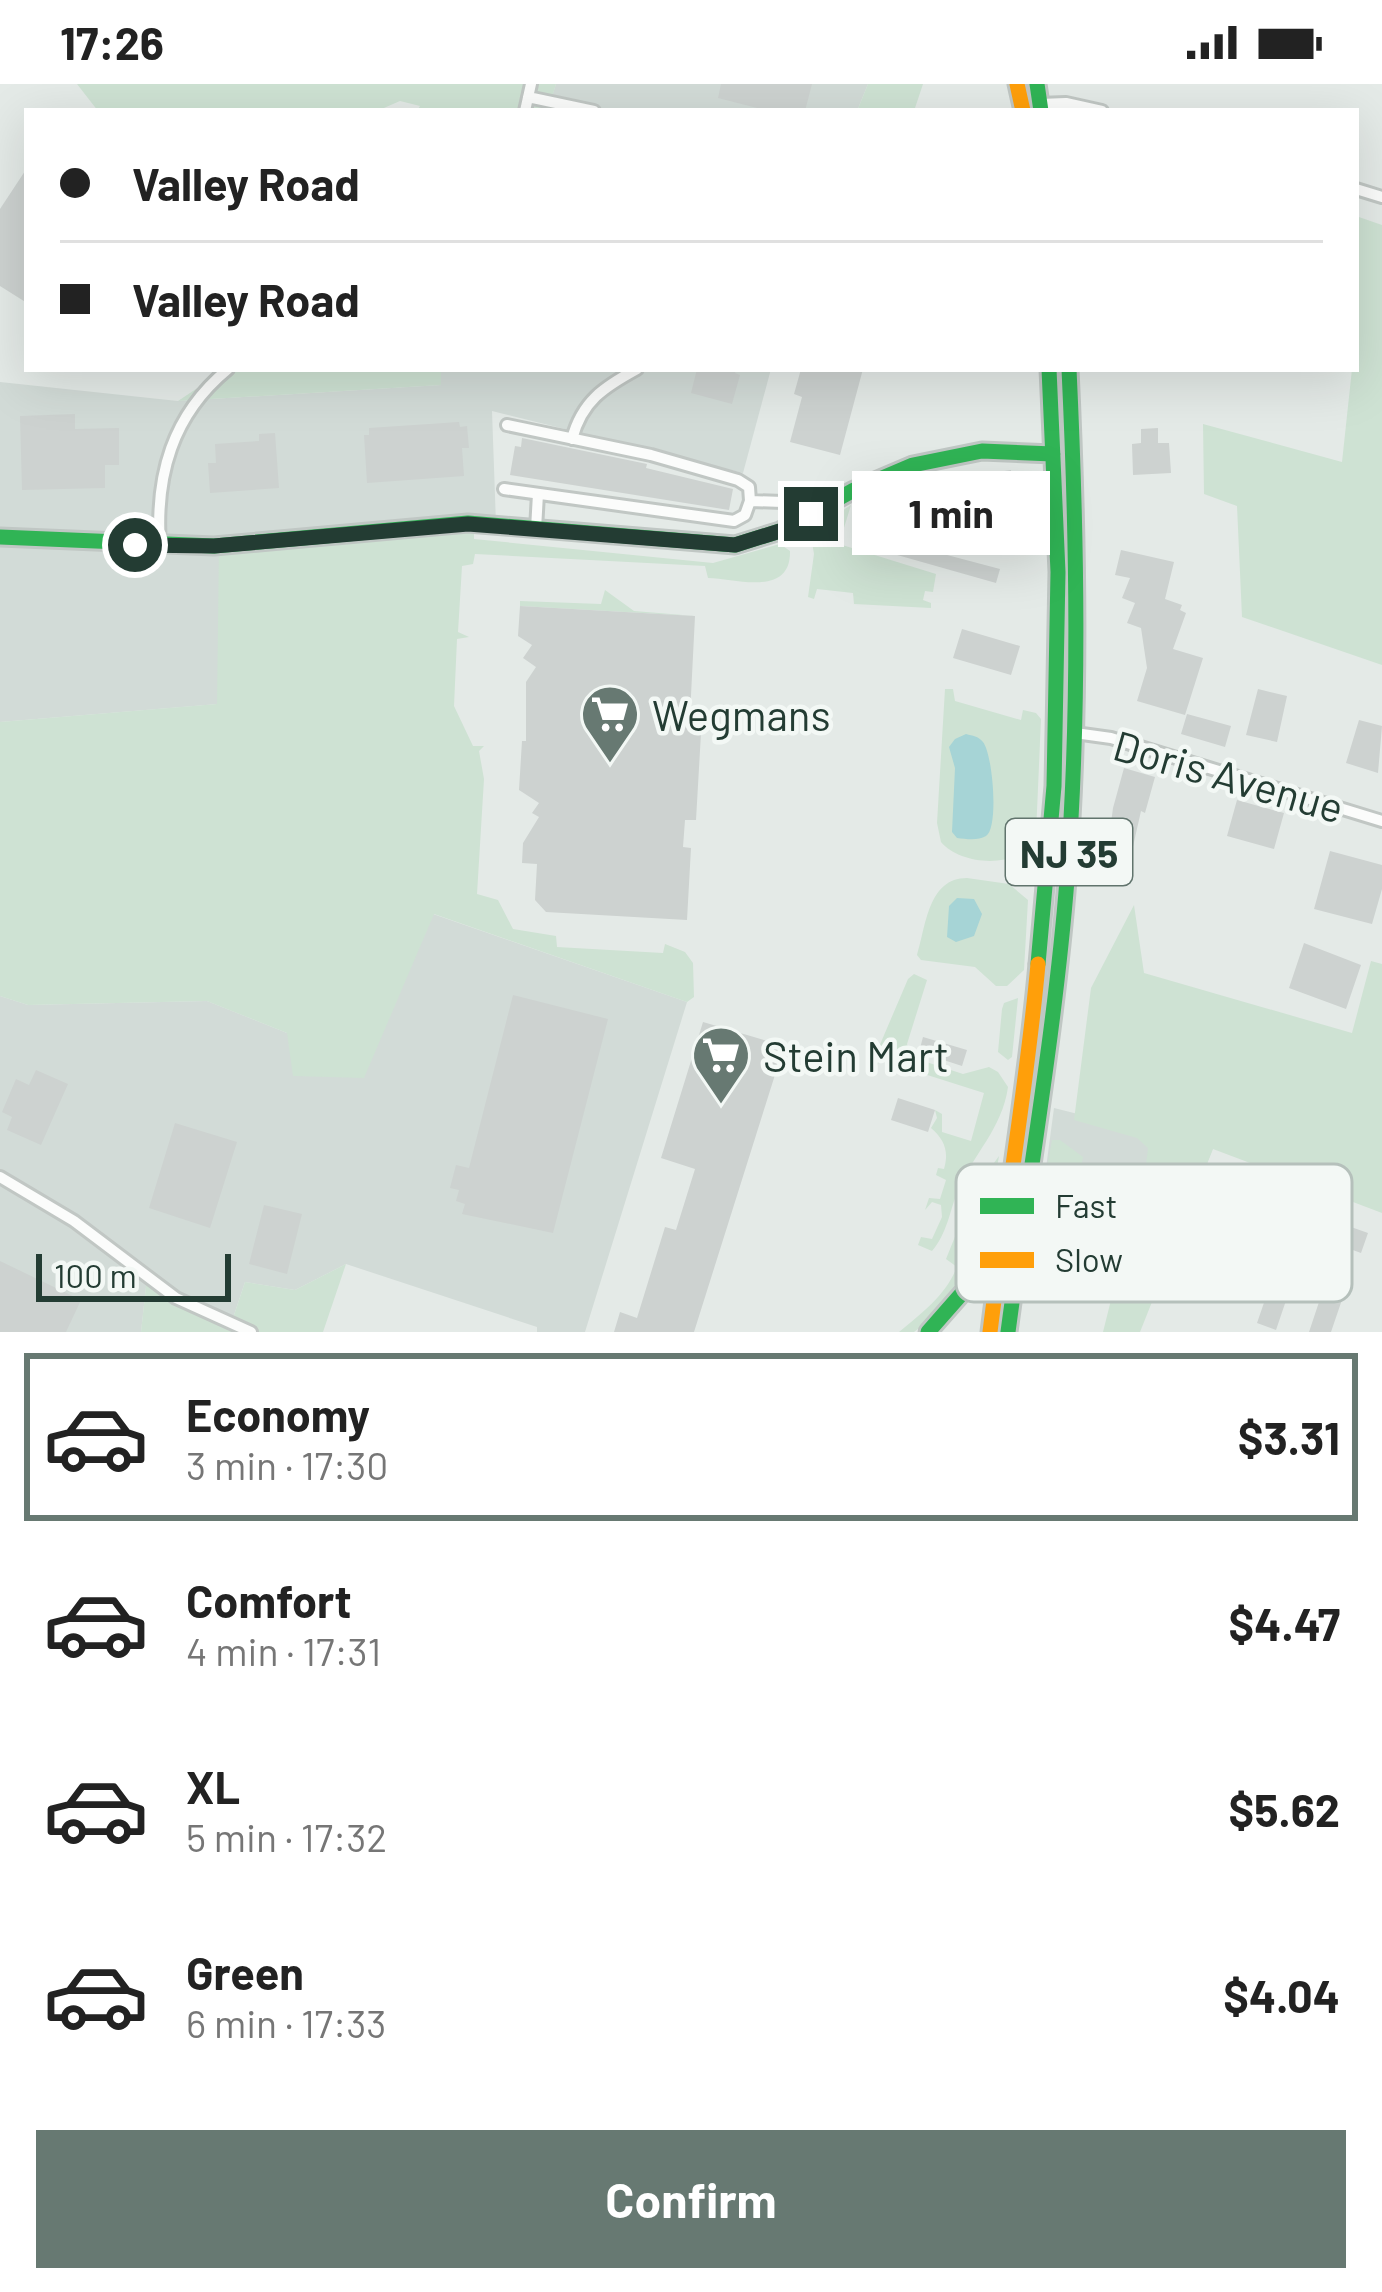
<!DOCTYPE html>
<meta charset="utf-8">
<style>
body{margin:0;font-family:Barlow,sans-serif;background:#f2f2f2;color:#222;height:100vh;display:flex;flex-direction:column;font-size:45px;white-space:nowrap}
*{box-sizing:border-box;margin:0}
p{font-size:39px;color:#767676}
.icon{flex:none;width:66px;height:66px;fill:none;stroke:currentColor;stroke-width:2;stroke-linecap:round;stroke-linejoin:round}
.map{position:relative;height:1248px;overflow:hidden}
.drawer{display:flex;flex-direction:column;background:#fff;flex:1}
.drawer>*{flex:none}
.hud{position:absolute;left:24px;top:24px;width:1335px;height:264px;border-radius:0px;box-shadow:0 12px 48px #0002;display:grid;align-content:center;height:264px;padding:0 36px;background:#fff}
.scale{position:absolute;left:36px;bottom:30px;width:195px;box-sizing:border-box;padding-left:12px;border:6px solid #233c33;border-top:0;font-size:33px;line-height:42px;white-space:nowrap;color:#233c33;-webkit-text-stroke:9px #f3f8f5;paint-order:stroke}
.end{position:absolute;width:54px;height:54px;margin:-27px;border:15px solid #233c33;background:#fff;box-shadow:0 0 0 6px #fff}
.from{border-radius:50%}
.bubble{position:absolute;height:84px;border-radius:0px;background:#fff;box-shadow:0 12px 48px #0002;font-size:39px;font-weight:700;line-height:84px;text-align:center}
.hud b{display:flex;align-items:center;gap:42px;height:114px;font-size:45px}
.hud b+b{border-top:3px solid #e0e0e0}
.hud i{width:30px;height:30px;background:#222}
ul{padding:21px 0 0;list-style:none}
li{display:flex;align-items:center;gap:36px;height:168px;margin:0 24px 18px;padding:0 12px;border:6px solid transparent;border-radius:0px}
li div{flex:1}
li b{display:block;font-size:45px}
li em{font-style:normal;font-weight:700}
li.active{border-color:#677972}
li>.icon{width:108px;height:108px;stroke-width:1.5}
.action{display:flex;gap:24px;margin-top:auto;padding:24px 36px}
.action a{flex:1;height:138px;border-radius:0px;background:#677972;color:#fff;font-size:48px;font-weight:700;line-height:138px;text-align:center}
.status{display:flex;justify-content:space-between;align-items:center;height:84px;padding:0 60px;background:#fff;direction:ltr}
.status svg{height:33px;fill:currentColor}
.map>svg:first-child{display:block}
</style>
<div class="status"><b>17:26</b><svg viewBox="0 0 49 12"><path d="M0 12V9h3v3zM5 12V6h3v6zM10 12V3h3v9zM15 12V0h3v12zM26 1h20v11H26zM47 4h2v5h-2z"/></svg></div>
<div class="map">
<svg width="1382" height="1248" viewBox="0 0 1382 1248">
<rect width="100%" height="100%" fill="#e4eae7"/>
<path fill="#d2dbd7" d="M556,0H868L857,27H592L551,15Z
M441,285H771L743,389L492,327L496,440L220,460L218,620L0,638V298L178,317L441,301Z
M433,830L687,918L585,1248H537V1243L346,1180L295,1206L245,1198L231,1240L147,1194L141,1248H0V912L28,921L207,917L287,949Z
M1054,1024L1213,1064L1172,1167L1108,1140L1040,1129Z"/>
<path fill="#cee2d3" d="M77,0H556L551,16L591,27H417L420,22L400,17L377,27H98Z
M868,0H923L914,27H857Z
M1356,132L1382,141V581L1242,533L1237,422L1204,410L1203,340L1342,378L1352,285H1356Z
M226,285H441V301L178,317Z
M851,421L839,460L936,490L933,508L925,507L923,516L931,519V524L854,520L853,509L817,505L814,515L808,513L814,470L810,447Z
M496,440L474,450V455L713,479L780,460L790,467C791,513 737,495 708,494L705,482L475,470L473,480L462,482L458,548L469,553L457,555L454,622L473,662H484L479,667L484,695L477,810L498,816L513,845L556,852L557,863L663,869L665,860L685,868L693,879L694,913L687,918L434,830L364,994L293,992L287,949L207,917L28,921L0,912V638L217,620L219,459Z
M605,506L634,527L695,532L520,522V517L601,520Z
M945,605H953L955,617L1021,636L1023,626L1036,629L1041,635L1036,750C1025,786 962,783 941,758L937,739Z
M967,794L1009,800L1028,816L1024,886L1007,902H996L975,883L921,876L917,871C926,842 928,794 967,794Z
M1134,821L1144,889L1352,949L1371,877L1382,880V1129L1213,1065L1140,1248H1103L1117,1192L1119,1152L1108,1140L1040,1129L1041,1117L1047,1113L1062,1115L1065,1128L1139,1139L1148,1064L1137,1054L1074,1036L1091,904Z
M914,890L927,896L907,960L911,973L963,990L989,983L998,988L1008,1003C1002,1045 974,1069 958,1106C950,1126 947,1150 932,1167L918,1161L921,1153L932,1155L942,1133L941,1121L932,1118L925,1126L929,1114L940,1115L946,1096L936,1091L938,1084L944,1085C949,1068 945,1056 931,1044L937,1034L935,1026L942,1030V1048L971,1057L984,1009L880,976L875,986L870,984L908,895Z
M1018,914L1012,973L1008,976L998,968L1002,925L1004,919Z
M1052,1056H1060L1083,1073L1078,1105L1044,1100Z
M999,1072C988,1140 972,1206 914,1248H899C923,1228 945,1212 957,1183L946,1175L973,1108Z
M346,1180L323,1248H141L147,1193L231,1240L245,1198L295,1206Z"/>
<path fill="#a6d4d6" d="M966,650C973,652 978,652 983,658C993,671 999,744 986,752C978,757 966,755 957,754L952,748L955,684L949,663L955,655Z
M957,814L974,815L982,830L974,852L956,858L947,853L949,822Z"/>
<path fill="#cdd2d0" d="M721,0H812L805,27H769L718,14Z
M27,84V219L0,202V125Z
M697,285H737L735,289L740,291L732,320L691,309Z
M801,285H863L840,371L790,358L802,313L794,310Z
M75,330V345L119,344V381H105V404L22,406L20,332Z
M459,338L460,343L467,342L469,364H462L464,392L367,399L364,351H369V344Z
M1158,344V359H1169L1171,389L1133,391L1132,360L1141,359V345Z
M275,349L279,404L210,409L208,379H216L215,360L259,357V350Z
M522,354L647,380L646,384L733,405L729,426L510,391L515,362L521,363Z
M1011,386L1012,399L912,412L898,458L1000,485L996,499L876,465L893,403Z
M1121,466L1174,478L1165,515L1182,521L1180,526L1186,529L1173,565L1203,574L1185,631L1137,617L1147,584L1141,544L1127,539L1135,519L1122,514L1130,494L1115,491Z
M520,522L695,532L690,631L702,632L696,736H685L683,763L691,764L687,836L546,828L535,816L537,780L522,779L523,759L539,733L532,729L539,719L519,706L522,657H526V598L536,583L523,574L532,561L518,552Z
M962,545L1020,562L1011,591L953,574Z
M1258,605L1287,612L1277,658L1246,651Z
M1187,630L1231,642L1225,663L1181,650Z
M1359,636L1382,642L1378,689L1346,679Z
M1124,684L1155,693L1145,729L1141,727L1127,789L1105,784L1113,724Z
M1237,716L1284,729L1274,765L1227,752Z
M1330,767L1382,781V805L1372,840L1314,825Z
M1304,859L1361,881L1346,925L1289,904Z
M513,911L608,935L553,1149L462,1130L465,1120L456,1117L459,1106L450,1104L456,1081L469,1084Z
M703,938L781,961L774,994L694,1248H614L620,1228L637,1234L665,1143L676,1146L695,1085L661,1074Z
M923,953L967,966L962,982L919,968Z
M36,986L68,1000L41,1061L7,1046L12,1033L2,1028L16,995L29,1001Z
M898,1014L935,1026L928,1048L891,1036Z
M175,1039L237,1058L210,1144L149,1124Z
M1255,1109L1368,1149L1361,1169L1248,1128Z
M264,1121L302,1130L287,1190L249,1180Z
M0,1177L81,1216L66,1248H0Z
M1276,1184L1295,1190L1276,1246L1257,1239Z
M1327,1194L1347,1201L1331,1248H1309Z"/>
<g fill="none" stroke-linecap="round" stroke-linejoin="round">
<defs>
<path id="street" d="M528,13L594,27
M1040,20L1066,19L1102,27
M525,27L531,0
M1356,105L1382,113
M507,341L651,371L738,396L749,403L750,417L783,418L811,430
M572,355C582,317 604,303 637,285
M504,405L734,437L745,431L750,417
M536,445L538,410
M160,462C155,392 172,331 228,285
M1075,649L1111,654L1382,737
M0,1093L74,1137L176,1214L251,1248"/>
<path id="fast" d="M1037,0L1041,27
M0,453L214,462L468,439L735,461L780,447L852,407L913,381L982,367L1053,370
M1038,880L1054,702L1058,488L1049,285
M928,1248L964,1207L999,1125
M1008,1248C1028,1097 1055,947 1067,796C1080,626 1077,455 1069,285"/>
<path id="slow" d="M1017,0L1023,27
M990,1248C1005,1125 1027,1003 1038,880"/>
</defs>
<use href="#street" stroke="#c1c7c4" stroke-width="16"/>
<use href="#fast" stroke="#c0c7c4" stroke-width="21"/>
<use href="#slow" stroke="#c0c7c4" stroke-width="21"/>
<use href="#street" stroke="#fbfcfb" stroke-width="10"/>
<use href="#fast" stroke="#30b455" stroke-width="15"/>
<use href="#slow" stroke="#ff9f0a" stroke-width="15"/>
</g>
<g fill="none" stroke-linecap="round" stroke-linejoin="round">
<path stroke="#233c33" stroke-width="15" d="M135,461L214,462L468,440L735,461L780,447L811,430"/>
</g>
<defs>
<symbol id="supermarket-pin" viewBox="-11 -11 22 30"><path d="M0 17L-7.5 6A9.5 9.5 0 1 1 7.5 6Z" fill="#677972" stroke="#f3f8f5"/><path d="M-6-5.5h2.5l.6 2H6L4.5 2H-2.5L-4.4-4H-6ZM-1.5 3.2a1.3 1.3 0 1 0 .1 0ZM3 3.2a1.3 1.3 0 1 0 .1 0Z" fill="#fff"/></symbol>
</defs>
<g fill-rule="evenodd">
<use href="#supermarket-pin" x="577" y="597" width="66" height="90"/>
<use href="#supermarket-pin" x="688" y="938" width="66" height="90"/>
</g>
<g text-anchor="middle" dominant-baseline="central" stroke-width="9" stroke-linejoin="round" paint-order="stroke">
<rect fill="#f3f8f5" stroke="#61746d" stroke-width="3" x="1006" y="735" width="126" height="66" rx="9"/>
<g font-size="39" font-weight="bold" fill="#233c33">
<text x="1069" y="768">NJ 35</text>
</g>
<g font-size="42" fill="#233c33" stroke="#f3f8f5" text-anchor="start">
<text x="652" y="630">Wegmans</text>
<text x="763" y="971">Stein Mart</text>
</g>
<g font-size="42" fill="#233c33" stroke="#f3f8f5">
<text transform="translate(1229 691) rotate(16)">Doris Avenue</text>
</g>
</g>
<rect x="956" y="1080" width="396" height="138" rx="18" fill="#f3f8f5" stroke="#b5c0bb" stroke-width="3"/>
<rect x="980" y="1114" width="54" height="16" fill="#30b455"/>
<rect x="980" y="1168" width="54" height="16" fill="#ff9f0a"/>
<g font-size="33" fill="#233c33">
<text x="1055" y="1134">Fast</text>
<text x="1055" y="1188">Slow</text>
</g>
</svg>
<div class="scale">100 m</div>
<i class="end from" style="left:135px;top:461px"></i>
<i class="end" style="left:811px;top:430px"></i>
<div class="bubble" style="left:852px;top:387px;width:198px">1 min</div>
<div class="hud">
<b><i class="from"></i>Valley Road</b>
<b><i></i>Valley Road</b>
</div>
</div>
<section class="drawer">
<ul>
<li class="active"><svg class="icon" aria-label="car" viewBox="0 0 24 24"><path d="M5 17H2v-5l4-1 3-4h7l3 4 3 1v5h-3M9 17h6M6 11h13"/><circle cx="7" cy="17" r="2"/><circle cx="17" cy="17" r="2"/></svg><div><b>Economy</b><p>3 min · 17:30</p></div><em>$3.31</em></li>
<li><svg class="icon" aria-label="car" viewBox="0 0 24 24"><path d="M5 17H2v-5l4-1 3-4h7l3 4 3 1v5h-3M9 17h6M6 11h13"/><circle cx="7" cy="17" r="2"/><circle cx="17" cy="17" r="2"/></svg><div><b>Comfort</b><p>4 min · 17:31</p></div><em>$4.47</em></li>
<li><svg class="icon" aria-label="car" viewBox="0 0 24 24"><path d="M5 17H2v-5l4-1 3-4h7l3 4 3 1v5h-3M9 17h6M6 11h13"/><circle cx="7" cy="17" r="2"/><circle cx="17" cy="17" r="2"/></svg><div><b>XL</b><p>5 min · 17:32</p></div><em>$5.62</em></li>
<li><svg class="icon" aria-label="car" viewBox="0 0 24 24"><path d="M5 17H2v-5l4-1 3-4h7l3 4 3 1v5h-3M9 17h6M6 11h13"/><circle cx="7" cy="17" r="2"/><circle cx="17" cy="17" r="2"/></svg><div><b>Green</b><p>6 min · 17:33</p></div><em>$4.04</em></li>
</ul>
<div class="action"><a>Confirm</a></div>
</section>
